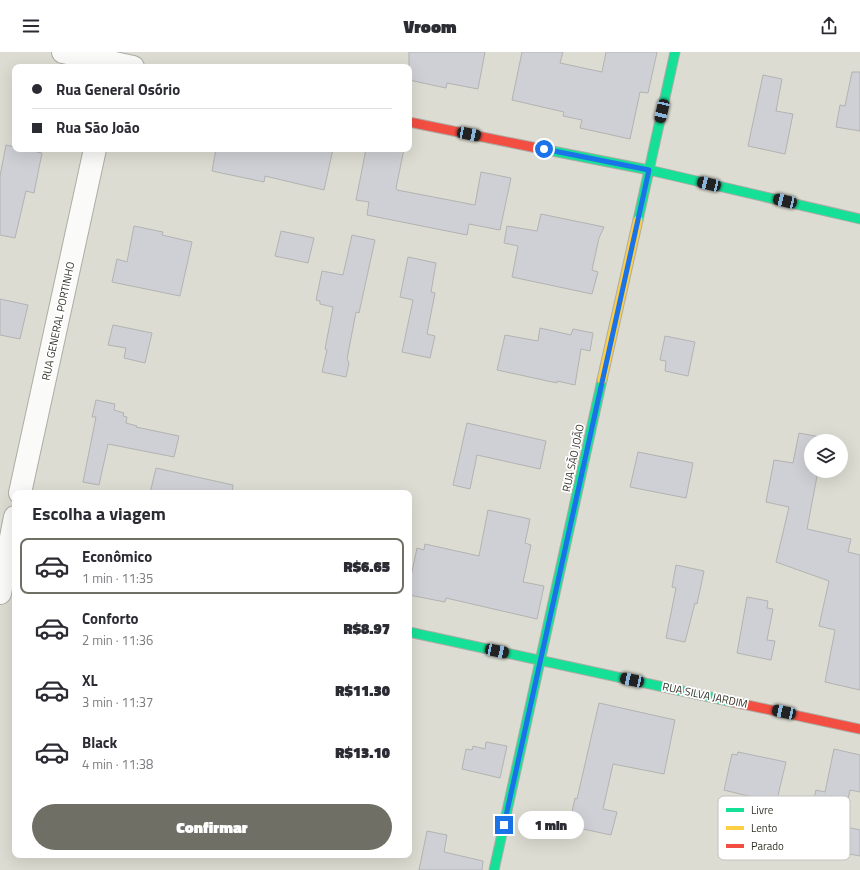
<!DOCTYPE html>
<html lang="pt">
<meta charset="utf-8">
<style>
body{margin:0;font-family:"Titillium Web",sans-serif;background:#f7f7f7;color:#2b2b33;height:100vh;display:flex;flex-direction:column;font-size:15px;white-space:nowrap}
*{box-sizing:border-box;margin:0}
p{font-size:13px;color:#7c7c81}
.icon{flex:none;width:22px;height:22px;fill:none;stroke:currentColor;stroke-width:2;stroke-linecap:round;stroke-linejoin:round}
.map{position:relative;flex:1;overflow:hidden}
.side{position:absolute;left:12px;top:438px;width:400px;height:368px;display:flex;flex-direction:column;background:#fff;border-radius:8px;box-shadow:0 4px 16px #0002}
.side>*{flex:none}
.hud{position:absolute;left:12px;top:12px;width:400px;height:88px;border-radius:8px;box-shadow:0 4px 16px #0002;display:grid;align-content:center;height:88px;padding:0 20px;background:#fff}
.controls{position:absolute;left:804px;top:382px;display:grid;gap:8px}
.controls a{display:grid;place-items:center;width:44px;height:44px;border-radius:50%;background:#fff;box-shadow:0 4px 16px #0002;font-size:20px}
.end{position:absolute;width:18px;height:18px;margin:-9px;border:5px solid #1a73e8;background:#fff;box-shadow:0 0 0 2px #fff}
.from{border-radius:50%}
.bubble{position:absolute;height:28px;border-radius:14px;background:#fff;box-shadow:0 4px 16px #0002;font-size:13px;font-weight:800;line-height:28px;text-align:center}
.car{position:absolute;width:12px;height:24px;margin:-12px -6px;border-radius:5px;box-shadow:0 0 3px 1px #0007;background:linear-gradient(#222 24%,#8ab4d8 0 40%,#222 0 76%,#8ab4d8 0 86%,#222 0)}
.hud b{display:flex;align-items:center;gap:14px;height:38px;font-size:15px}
.hud b+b{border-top:1px solid #e1e1e2}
.hud i{width:10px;height:10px;background:#2b2b33}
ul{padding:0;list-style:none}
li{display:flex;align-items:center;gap:12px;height:56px;margin:0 8px 6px;padding:0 12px;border:2px solid transparent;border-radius:8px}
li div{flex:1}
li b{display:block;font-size:15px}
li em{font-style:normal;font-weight:800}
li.active{border-color:#6f6f66}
li>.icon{width:36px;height:36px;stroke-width:1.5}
h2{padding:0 20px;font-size:18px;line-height:48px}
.button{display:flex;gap:8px;margin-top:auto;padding:8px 20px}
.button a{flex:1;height:46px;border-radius:24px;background:#6f6f66;color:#fff;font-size:16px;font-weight:800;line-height:46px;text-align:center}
header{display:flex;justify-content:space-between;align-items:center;height:52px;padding:0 20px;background:#fff;font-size:18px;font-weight:800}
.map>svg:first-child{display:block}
</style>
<header><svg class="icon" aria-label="menu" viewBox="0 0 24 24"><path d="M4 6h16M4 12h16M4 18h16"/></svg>Vroom<svg class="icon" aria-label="share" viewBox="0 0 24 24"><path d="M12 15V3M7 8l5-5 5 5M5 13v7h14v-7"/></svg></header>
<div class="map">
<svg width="860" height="818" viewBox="0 0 860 818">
<rect width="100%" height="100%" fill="#dcdcd2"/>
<path fill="#ced0d5" stroke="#b2b3b2" d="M409,0H485L478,37L447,31L446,36L409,28Z
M522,0H563L560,11L602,20L606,0H657L648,41L640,40L630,87L580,76L582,68L563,64L564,60L512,48Z
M852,20H860V79L836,75L840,53L845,54Z
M763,23L782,27L776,59L793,62L785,102L748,94Z
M6,93L15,95V97H23L42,101L34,141L26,139L15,186L0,183V124Z
M216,97H333L324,138L265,124L264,130L212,119Z
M366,97H404L396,136L397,138L475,153L481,120L511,126L500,178L469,172L467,183L367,163L369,150L356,148Z
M541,162L604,175L599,186L592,218L598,220L592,242L512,225L518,194L504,191L507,174L537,179Z
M134,174L163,180L162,183L192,190L180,244L112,230L117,207L127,210Z
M281,179L314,186L308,211L275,204Z
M352,183L375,188L359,261L356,260L347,307L349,311L346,325L322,320L327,298L325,297L333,255L320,252V249L316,248L322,219L343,223Z
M408,205L436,211L431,240L435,241L427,282L435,284L430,306L402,300L413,248L400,245Z
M0,247L28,253L20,287L0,283Z
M113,273L152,281L145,311L124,306L126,296L108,293Z
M540,276L571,283L573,277L593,281L590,299L581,297L575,333L557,329V331L497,318L505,283L538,289Z
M665,284L695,290L688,324L665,319L666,309L660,308Z
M96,348L115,352L114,358L124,361L123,364L127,365L126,371L137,374L136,375L179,384L174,405L108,392L99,433L83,430L96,365H92Z
M467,371L546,389L540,417L477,403L470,437L453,433Z
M799,381L825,386L824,389H811V419H818L807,477L851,487L848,500L860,503V638L825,630L835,578L819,574L829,529L776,510L789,455L766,450L774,408L793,411Z
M638,400L693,411L686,446L630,435Z
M156,416L233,433L232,441H150Z
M488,458L530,467L525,491L531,493L523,530L544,534L537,567L446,546L445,550L409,543V534L417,496L424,498L425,492L479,504Z
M676,513L704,519L697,552L695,551L685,590L666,586L676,536L672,535Z
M747,545L768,549L767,556L773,557L767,588L775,589L771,608L737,601Z
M599,651L675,668L664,722L613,712L603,757L617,760L611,783L569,774L575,746L577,747Z
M486,690L507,694L500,726L462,717L466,697L472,698L473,694L485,697Z
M834,697L860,703V740L850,738L842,774L860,778V804L804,793L816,738L825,740Z
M738,700L786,710L774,760L754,756L756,746L724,738L732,702L737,703Z
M427,779L447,783L444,800L483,809L482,818H419Z"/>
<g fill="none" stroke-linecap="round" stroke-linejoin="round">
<defs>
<path id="street" d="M63,0L133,15
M20,441L95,97
M0,541L15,465"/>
<path id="fast" d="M537,96L649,118L860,167
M638,168L675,0
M409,580L733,650
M494,818L602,328"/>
<path id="slow" d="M602,328L638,168"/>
<path id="jam" d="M409,70L537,96
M733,650L860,677"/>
</defs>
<use href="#street" stroke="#adada5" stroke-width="24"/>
<use href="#fast" stroke="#adada5" stroke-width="11"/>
<use href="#slow" stroke="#adada5" stroke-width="11"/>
<use href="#jam" stroke="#adada5" stroke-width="11"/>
<use href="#street" stroke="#fafaf8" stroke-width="22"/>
<use href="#fast" stroke="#16e098" stroke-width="9"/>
<use href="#slow" stroke="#ffcf43" stroke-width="9"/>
<use href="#jam" stroke="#f24e42" stroke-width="9"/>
</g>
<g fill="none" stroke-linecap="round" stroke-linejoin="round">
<path stroke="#1a73e8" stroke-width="5" d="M504,773L649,118L544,97"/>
</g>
<g text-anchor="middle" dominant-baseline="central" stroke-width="3.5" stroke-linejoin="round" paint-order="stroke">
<g font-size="11" fill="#34342c" stroke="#fff">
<text transform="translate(58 269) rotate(-78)">RUA GENERAL PORTINHO</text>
<text transform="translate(573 406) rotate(-78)">RUA SÃO JOÃO</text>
<text transform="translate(705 643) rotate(12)">RUA SILVA JARDIM</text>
</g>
</g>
<rect x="718" y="744" width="132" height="64" rx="6" fill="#fff" stroke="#c2c2c0" stroke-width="1"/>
<rect x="726" y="756" width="18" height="4" fill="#16e098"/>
<rect x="726" y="774" width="18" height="4" fill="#ffcf43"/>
<rect x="726" y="792" width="18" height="4" fill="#f24e42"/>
<g font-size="11" fill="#34342c">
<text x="751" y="762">Livre</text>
<text x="751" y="780">Lento</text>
<text x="751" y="798">Parado</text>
</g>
</svg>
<div class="controls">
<a><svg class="icon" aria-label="layers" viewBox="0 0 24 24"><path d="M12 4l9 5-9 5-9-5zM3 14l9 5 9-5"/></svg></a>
</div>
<i class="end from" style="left:544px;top:97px"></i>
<i class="end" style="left:504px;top:773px"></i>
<div class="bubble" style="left:518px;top:759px;width:66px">1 min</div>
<i class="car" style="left:662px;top:59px;rotate:193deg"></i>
<i class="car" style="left:469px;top:82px;rotate:101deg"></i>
<i class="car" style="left:709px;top:132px;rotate:283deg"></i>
<i class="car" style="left:785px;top:149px;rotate:283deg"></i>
<i class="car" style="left:497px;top:599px;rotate:102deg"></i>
<i class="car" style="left:632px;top:628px;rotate:282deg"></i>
<i class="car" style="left:784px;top:660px;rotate:282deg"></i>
<div class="hud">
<b><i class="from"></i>Rua General Osório</b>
<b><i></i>Rua São João</b>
</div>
<section class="side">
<h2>Escolha a viagem</h2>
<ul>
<li class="active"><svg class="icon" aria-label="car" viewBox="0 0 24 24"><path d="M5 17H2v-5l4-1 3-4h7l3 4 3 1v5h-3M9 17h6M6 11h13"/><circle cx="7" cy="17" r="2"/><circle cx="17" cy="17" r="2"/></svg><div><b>Econômico</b><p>1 min · 11:35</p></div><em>R$6.65</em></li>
<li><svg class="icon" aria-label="car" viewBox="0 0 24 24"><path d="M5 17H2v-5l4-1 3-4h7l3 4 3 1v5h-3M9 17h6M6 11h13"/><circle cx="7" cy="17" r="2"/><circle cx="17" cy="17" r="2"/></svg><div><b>Conforto</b><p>2 min · 11:36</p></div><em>R$8.97</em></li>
<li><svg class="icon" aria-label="car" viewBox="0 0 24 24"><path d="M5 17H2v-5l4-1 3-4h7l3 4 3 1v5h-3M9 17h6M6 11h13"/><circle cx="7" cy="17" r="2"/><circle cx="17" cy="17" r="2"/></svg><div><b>XL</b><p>3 min · 11:37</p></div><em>R$11.30</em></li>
<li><svg class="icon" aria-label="car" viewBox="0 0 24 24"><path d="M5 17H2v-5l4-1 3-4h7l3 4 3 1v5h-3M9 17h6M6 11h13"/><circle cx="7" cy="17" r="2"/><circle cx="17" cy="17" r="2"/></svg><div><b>Black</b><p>4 min · 11:38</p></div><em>R$13.10</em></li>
</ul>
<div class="button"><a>Confirmar</a></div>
</section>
</div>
